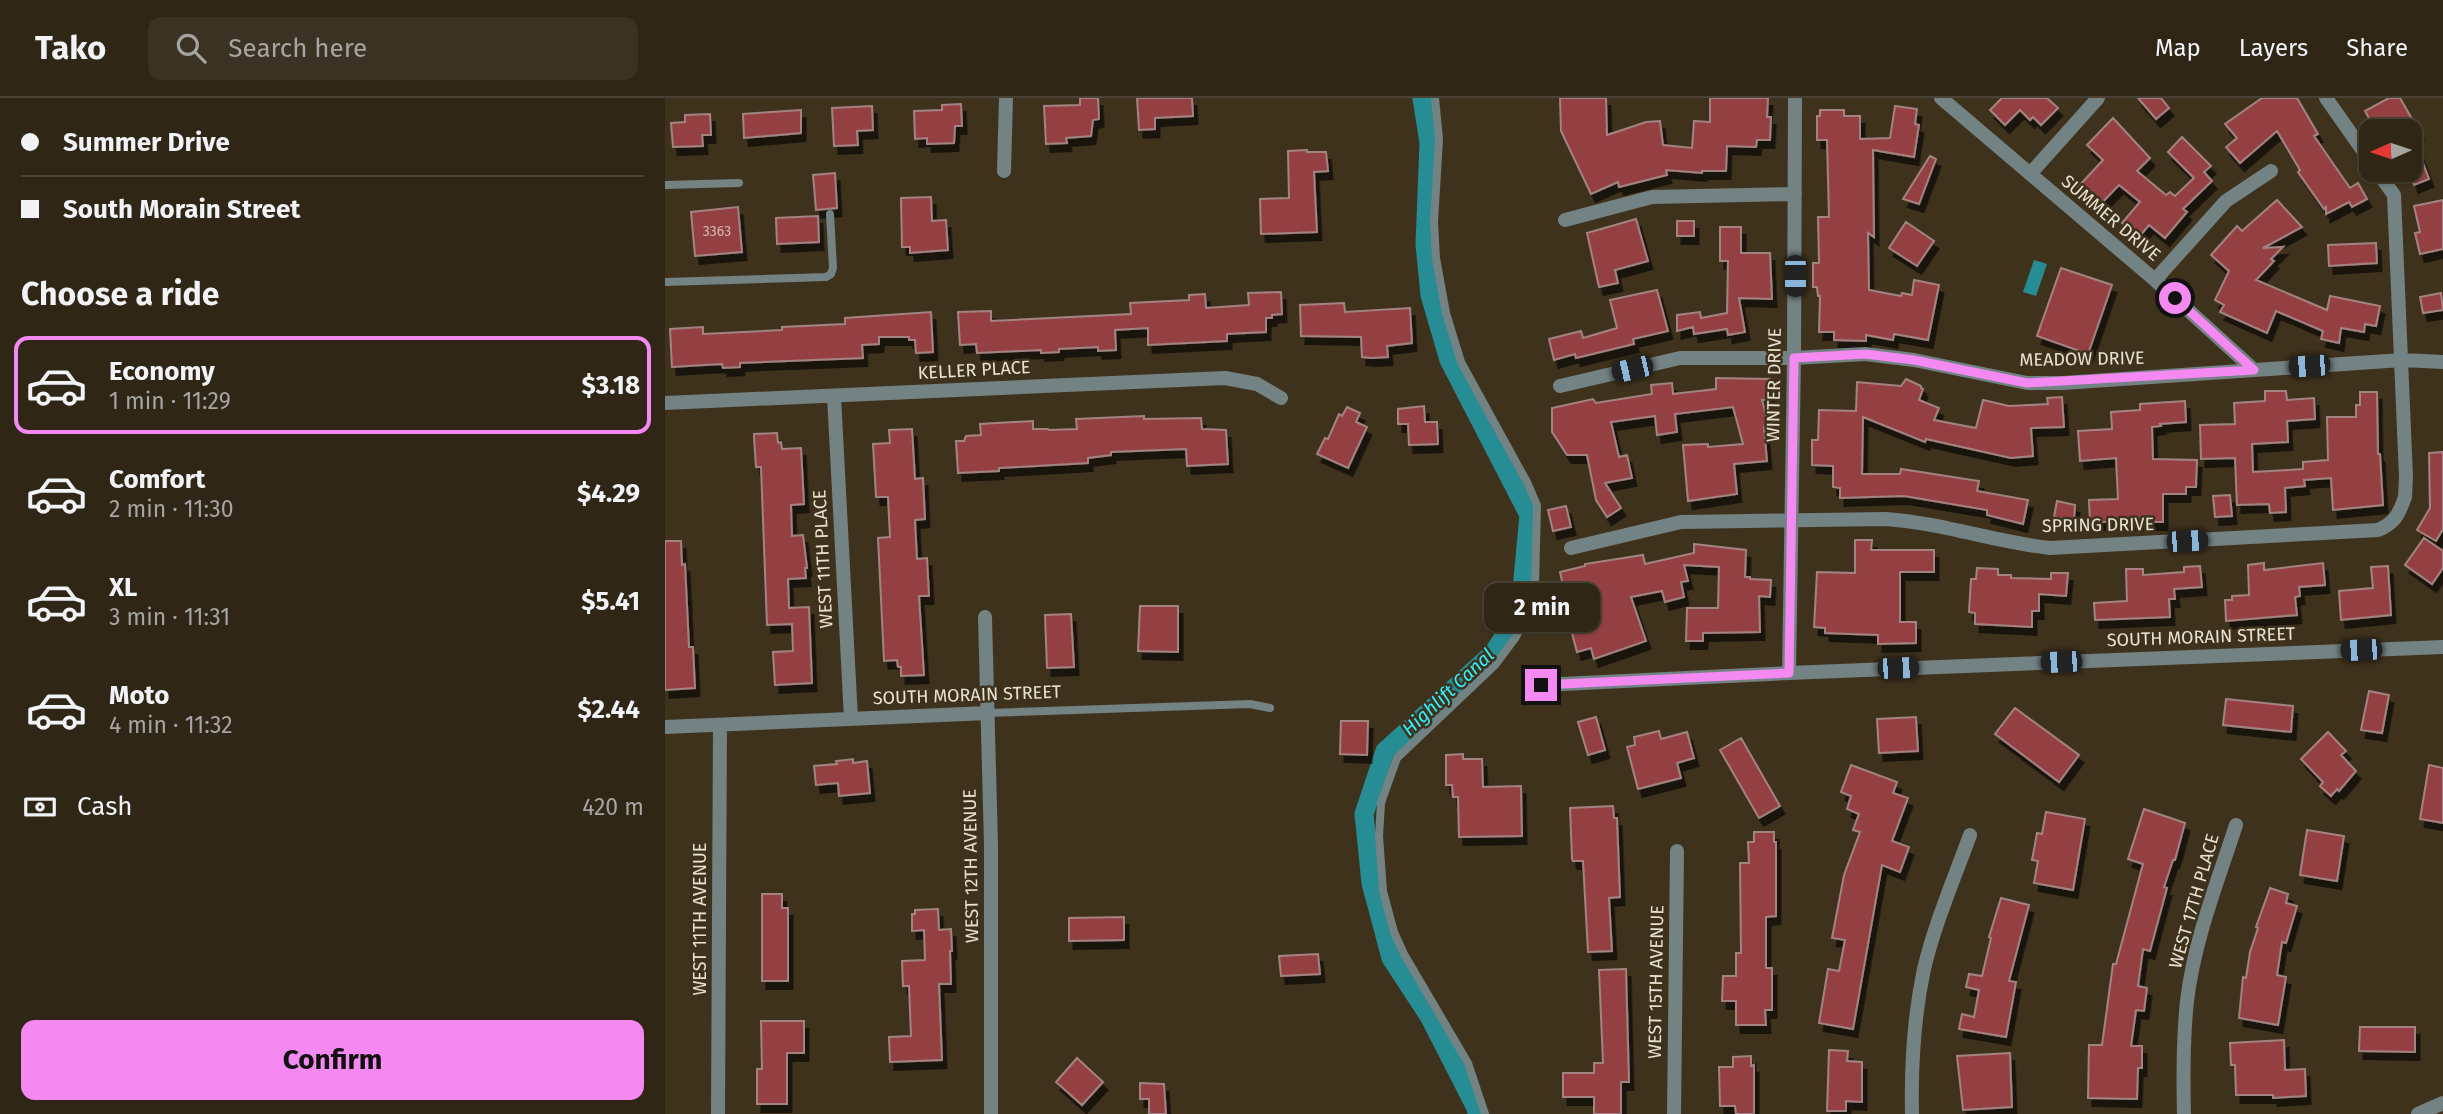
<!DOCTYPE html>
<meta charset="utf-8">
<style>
body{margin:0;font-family:"Fira Sans",sans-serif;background:#3b3223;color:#f1f3f6;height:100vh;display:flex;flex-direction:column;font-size:26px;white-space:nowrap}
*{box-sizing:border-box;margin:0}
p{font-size:23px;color:#a7a5a1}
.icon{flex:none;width:38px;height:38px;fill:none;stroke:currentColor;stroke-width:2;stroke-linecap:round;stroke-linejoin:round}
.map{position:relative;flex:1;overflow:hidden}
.side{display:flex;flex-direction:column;background:#2f2616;width:665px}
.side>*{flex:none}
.banner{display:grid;align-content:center;height:154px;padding:0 21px;background:#2f2616}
.needle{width:46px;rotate:267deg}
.controls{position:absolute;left:1694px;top:21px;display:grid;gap:14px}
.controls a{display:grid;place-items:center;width:63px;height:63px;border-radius:14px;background:#2f2616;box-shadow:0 2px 5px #0004,0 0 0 2px #4a4335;font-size:35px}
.end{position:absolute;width:32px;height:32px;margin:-16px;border:9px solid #f389f1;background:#111;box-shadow:0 0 0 4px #111}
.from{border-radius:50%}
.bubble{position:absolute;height:49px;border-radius:14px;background:#2f2616;box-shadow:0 2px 5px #0004,0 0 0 2px #4a4335;font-size:23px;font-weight:700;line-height:49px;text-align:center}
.car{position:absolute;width:21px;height:42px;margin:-21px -10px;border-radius:9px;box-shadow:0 0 5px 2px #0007;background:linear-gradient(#222 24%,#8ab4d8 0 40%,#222 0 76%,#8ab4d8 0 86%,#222 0)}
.banner b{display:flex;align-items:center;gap:24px;height:66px;font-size:26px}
.banner b+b{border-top:2px solid #4a4335}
.banner i{width:18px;height:18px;background:#f1f3f6}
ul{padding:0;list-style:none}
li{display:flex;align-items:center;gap:21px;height:98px;margin:0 14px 10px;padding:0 7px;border:4px solid transparent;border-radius:14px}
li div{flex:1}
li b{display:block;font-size:26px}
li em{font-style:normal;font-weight:700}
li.on{border-color:#f389f1}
li>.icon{width:63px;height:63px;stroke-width:1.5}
h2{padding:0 21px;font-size:32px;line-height:84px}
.pay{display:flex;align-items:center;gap:18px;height:77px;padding:0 21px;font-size:26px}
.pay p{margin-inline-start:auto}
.primary-button{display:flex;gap:14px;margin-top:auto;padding:14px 21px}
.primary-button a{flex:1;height:80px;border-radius:14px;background:#f389f1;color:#111;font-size:28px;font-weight:700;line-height:80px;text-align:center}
header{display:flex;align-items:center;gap:42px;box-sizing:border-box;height:98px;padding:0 35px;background:#2f2616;border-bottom:2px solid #4a4335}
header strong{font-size:33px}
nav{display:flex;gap:38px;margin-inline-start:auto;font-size:24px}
.search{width:490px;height:63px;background:#3b3223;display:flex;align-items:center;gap:18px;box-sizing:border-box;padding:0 24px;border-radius:14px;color:#a7a5a1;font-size:26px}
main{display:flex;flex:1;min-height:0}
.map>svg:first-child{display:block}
</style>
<header>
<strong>Tako</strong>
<div class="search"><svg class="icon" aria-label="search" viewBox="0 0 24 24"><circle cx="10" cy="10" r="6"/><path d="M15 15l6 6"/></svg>Search here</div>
<nav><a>Map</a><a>Layers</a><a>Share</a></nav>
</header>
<main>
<section class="side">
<div class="banner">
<b><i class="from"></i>Summer Drive</b>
<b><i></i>South Morain Street</b>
</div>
<h2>Choose a ride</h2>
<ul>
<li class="on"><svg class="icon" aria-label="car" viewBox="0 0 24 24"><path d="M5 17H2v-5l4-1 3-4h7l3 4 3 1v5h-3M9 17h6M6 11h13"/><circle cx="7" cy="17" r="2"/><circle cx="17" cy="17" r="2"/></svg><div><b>Economy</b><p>1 min · 11:29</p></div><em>$3.18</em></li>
<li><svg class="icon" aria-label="car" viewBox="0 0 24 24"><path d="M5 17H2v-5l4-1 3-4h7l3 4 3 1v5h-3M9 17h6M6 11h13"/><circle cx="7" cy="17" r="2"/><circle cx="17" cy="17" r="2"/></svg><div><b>Comfort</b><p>2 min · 11:30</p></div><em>$4.29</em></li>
<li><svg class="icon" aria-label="car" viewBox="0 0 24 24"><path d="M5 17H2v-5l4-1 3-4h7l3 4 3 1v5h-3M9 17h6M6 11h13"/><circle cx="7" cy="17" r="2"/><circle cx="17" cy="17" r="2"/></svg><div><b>XL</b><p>3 min · 11:31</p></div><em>$5.41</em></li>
<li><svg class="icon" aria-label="car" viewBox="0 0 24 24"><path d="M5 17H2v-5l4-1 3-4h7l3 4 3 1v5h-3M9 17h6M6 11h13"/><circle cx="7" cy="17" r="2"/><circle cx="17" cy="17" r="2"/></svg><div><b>Moto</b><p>4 min · 11:32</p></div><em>$2.44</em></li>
</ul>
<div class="pay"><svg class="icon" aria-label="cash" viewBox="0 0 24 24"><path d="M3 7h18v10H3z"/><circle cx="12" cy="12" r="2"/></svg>Cash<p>420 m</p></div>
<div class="primary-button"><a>Confirm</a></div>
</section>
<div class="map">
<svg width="1778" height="1016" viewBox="0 0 1778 1016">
<defs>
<filter id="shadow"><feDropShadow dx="4.5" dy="8" stdDeviation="0" flood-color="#0009"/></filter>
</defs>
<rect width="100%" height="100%" fill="#3f321d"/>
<path fill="#278d94" d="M1369,162L1382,166L1371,198L1358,194Z"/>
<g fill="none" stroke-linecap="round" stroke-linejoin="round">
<path stroke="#278d94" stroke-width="19" d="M757,0L764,45L760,146L765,197L784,262L864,417L855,513L829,554L720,653L699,716L706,785L726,860L764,918L811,1010L812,1016"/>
</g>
<path fill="#944142" stroke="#a28382" stroke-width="2" filter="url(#shadow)" d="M415,0H433L434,21L428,22L426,38L401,40L402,45L381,46L379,8L415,7Z
M472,0H527L528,18L490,20V31L474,32Z
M895,0H941L942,37L981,24L995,23L998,47L1027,50L1029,23L1045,24V0H1103L1102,19H1106L1105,42H1092L1091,49L1062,48L1061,73H1037V75L1001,72L1002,77L954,89L953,84L926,96L896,33Z
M1337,0H1382L1393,10L1376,27L1368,19L1365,22L1355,12L1340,27L1325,12Z
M1473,0H1496L1504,10L1491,21Z
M1597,0H1632L1653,36L1649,38L1685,90L1693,85L1702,101L1687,109L1684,104L1661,116V109L1659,111L1633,74L1635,72L1612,33L1575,65L1561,49L1572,40L1560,26Z
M1724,0H1735L1754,33H1711L1700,13Z
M296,6L297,28H290L289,45L262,46V40L250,41L249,13L277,12V7Z
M207,8L208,32L192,33L193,47L169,48L167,10Z
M1230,8L1252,11L1250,26L1254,27L1249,59L1208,52L1209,139L1203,135L1204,192L1236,198L1237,195L1247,197L1249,182L1274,187L1263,242L1229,236L1228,242L1201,237V243L1169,242V234H1154L1155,198H1153L1152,189H1148V165H1154L1153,119H1164L1162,42H1152V18H1155V12H1179V18H1195V41L1225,40Z
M136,12V35L79,40L78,16Z
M45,16L46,37H37L38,48L8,49L6,25L20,24V17Z
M1448,20L1485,60L1472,73L1501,97L1505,94L1510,98L1529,80L1503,54L1517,39L1546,68L1539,74L1547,83L1518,111L1522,114L1500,140L1484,127L1474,139L1457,125L1475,104L1454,87L1431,111L1417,96L1419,94L1413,89L1438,62L1422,47Z
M1746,34L1764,81L1749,87L1745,74Z
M642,52V54H661L663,73L649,74L652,134L596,136L595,101L624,100L623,53Z
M1265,58L1271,61L1254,106L1238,101Z
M170,75L172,110L151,112L148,77Z
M266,99L267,123L281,122L283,152L245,155V149H237L236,100Z
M1612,102L1637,129L1598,150L1618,149L1606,161L1609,163L1591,182L1662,212L1665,198L1715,208L1711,228L1700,226L1699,234L1676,230L1674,245L1656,241L1658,233L1611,213L1602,235L1555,214L1559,207L1550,202L1564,173L1546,157L1572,128L1577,133Z
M1778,102V151L1755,156L1750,135L1755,134L1749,108Z
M73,109L77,154L30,158L26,114Z
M153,118L154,144L112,146L111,120Z
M971,121L983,163L950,172L953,185L934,189L922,135Z
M1012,123H1029V138H1012Z
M1241,124L1269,143L1252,168L1224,150Z
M1055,129H1076V155H1105L1107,201L1074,200L1080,234L1063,237L1062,231L1029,236L1028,229L1012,233V217L1035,214L1036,220L1062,215L1063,163H1055Z
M1711,145L1712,165L1664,168L1663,147Z
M1396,170L1447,187L1423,256L1372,238Z
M992,192L1003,233L968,241L969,246L911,260L910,256L889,262L884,241L916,233L918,240L952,230L945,202Z
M616,194L617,216L607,217V220H601V234L562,236V243L483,247V230L450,232L451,252L433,253V249L394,251V254L376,255V252L312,255L311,246L295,247L293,214L326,213V223L466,216L465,205L524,202V197L540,196L541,210L584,207L583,195Z
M1776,195L1778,212L1758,215L1755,199Z
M679,205L680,214L745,210L747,245L722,248L723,259L706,260L697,259L696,239L636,238L635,207Z
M266,214L268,254L251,255L250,242H244V239H214V246L197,247L198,260L75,265V269L58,270L57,266L7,269L5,231L38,229V236L117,232V229L180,226V220Z
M1051,280L1105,281V302H1097L1104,328L1099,329L1102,363L1069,366L1072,396L1023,403L1018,347L1043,346V349L1078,346L1068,309L1010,316L1012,334L992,337L990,318L946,324L954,359L962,357L967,380L940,385L956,410L942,419L931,402L922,357H902L887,334V310L928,301L931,305L987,296L986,287L1007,285L1008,296L1051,291Z
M1241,281L1256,288V290L1258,291L1254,302L1274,310L1269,322L1311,330L1318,302L1344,308L1383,306L1382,300L1397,299L1399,329L1366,330L1368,358L1346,360L1261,341L1260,344L1198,319L1197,376H1235L1236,371L1314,383L1312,393L1363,402L1358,426L1322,417V412L1239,398L1175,400V390L1168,389V368L1147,367V342H1153L1154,312L1191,313L1192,284L1236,288Z
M1600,293H1621L1622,302L1649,300L1650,321L1622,323L1623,344L1587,346L1588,374L1638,371V364L1663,362L1662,319H1691V307H1695V294H1712L1713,356H1715L1718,407L1668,412L1666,380L1639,382L1640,388L1620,390L1621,414L1605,415L1604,406L1572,407L1570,360L1536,361L1535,327L1570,326L1569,305L1600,303Z
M1520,303L1521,324L1495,326L1496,328L1487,329L1488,361L1532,362L1531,389H1521V396H1498V424H1425L1424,402L1453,401L1451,360L1415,363L1413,333L1447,331L1446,314L1475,312V306Z
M759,308L760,324H772L773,346L744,347L743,326H733V311Z
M682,309L695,315L691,324L702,329L683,370L652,356L660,340L663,341L674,316L677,318Z
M479,318V321L536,320L537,331L561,332L563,366L522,368L521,351L446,354V357L423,360V365L334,370V373L293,375L291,343H299L301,338L316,337L315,326L368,323V331H383L384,332L412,331L411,321Z
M247,331L250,381L258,380L260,421L250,422L252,461L262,460L264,498H254L259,577L236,578V569H233L232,562L219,563L213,440L225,439L223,399H211L208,346L225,345L224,332Z
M112,335L113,345L116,344L117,351L136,350L139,406L126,407L127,438L138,437L142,470H140L141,480L123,481L124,510L144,509L147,585L110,587L108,554L128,553L127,526L102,527L96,369H91L89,340V336Z
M1778,354V431L1771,443L1752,432L1765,410L1764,355Z
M1565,397L1567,418L1550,419L1548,398Z
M1392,403L1410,407L1409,423L1389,419Z
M901,408L906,429L888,433L883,412Z
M1759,440L1778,453V470L1767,486L1740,467Z
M1190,442H1207L1206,452H1269V474H1235V524H1251V545L1213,546V537L1160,535V530L1149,529L1152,474L1190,475Z
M0,443H16L17,467L20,466L24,549H28L30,590L0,592Z
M1029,446L1081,452L1080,479H1085V481L1106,482L1105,499L1094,498L1095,534L1038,535V543H1021L1022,510H1053L1054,469L1019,467L1023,483L1016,484L1019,499L1000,504L997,493L966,499L981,543L929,561L926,550L912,554L899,506L902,505L895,474L920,468V466L978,457L980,466L1029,455Z
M1599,465V472L1658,465L1660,487L1634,489L1635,498L1630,499L1632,517L1561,523L1560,502H1567V498L1584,497L1583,467Z
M1535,468L1537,489L1509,491L1510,501H1504L1505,519L1430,522L1429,505L1462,503L1461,471H1478V477L1519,474V469Z
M1723,468L1726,517L1676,522L1674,493L1708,490L1706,469Z
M1312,470L1333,471V477H1346V480L1386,481V475H1403L1401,498L1374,496V513H1367V529L1310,526V515L1304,514L1306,481H1311Z
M475,508H513V554L473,553Z
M406,516L409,569L382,570L380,517Z
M1704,593L1724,597L1717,635L1696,632Z
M1561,601L1628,608L1626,634L1558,627Z
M1350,610L1414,657L1394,684L1330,636Z
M931,619L940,652L923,657L913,624Z
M1251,619L1253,653L1214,655L1212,621Z
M676,623H703L702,657L675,656Z
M994,633L996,641L1022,634L1029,660L1012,665L1016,680L973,691L962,649L970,647L969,639Z
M1663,634L1681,653L1676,657L1691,673L1674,693L1672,691L1666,698L1655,688L1658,684L1636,661Z
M1076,640L1115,708L1094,720L1055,652Z
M798,656V661H817L818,689L856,688L857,738L794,739L793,699H788L787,687H781V657Z
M188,661V665L202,663L205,695L174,698L173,685L151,687L149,668L172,666L171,663Z
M1186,667L1232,684L1228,695L1243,700L1227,743L1244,749L1235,774L1217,767L1188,931L1154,925L1163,871L1174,873L1180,842L1167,840L1179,777L1195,734L1188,732L1194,716L1182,711L1186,698L1176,694Z
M1764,667L1778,670V725L1755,721Z
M948,708L949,720H952L955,799L944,800L947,853L923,854L918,763H908L907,761L905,710Z
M1479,711L1520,725L1510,762H1508L1499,789L1502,790L1485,853L1478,851L1473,888L1482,890L1479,913L1471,912L1466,948H1477V970H1473L1472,1001L1423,1000L1424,947H1437L1448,866H1451L1478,766L1463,761Z
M1381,714L1420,721L1408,792L1369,785L1373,763L1367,762L1372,735L1377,736Z
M1642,732L1679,738L1672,783L1635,777Z
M1089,734H1109V744H1111V818L1101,819V870H1107V912H1100L1101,927H1071V903H1057L1058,878H1071V855H1076L1075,765H1084L1083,744H1089Z
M1605,790L1623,796L1621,805L1632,808L1621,845L1617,844L1612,877L1621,879L1613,927L1574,920L1578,879L1581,880L1585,854L1593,830L1591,829Z
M97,796H117V810H123V883H97Z
M1336,800L1364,807L1344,883L1351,884L1341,939L1294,931L1297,916L1309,919L1314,892L1301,889L1304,876L1317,878L1326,840L1324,839Z
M273,811L274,832L286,831L287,853H285L286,886H274L277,962L225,964L224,939L246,938L244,888H238L237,863L260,862L259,832L247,833V816H250V812Z
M459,819V842L404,843V820Z
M653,856L655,876L616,878L614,858Z
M961,871L964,984H956V1016H929V999H898V975H929V965H938L934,872Z
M96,923H139V955H122V1006H92V971H97Z
M1695,929H1750V954L1694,953Z
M1619,942L1620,972L1640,971L1641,998L1608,1000V997H1571L1570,967H1566L1565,945Z
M1164,952L1183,953L1182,963L1197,964V1004L1181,1003V1013H1162Z
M1345,955L1347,1009L1298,1012L1292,958Z
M1086,958V968L1089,967V1016H1071L1070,1008H1055L1054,969H1068V959Z
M412,960L438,984L417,1007L391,984Z
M475,985L499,986L501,1016H484V1001H475Z"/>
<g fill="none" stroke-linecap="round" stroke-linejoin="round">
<path stroke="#738283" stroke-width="8" d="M770,0L774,41L769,124L771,160L781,215L796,264L862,384L872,407L870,488L863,516L851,539L830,567L732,660L716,705L714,738L718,793L729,834L739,856L803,965L820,1016
M0,87L74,85
M0,184L161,179L166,176L168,170L165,116
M323,615L585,606L605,610"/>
<path stroke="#738283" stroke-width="14" d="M1276,0L1490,182L1589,272
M1661,0L1706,64
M339,73L341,0
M1365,76L1433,0
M900,122L987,99L1130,96
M1490,182L1561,103L1606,73
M895,288L1015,260H1129L1200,256L1249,262L1362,285H1398L1737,262L1778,264
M169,298L186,621
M0,305L560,280L592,286L616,300
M906,450L1016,424L1221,421C1277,425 1330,444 1385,450L1713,432C1730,425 1734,416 1740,399L1741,379L1729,97L1711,72
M320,519L326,747V1016
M1124,575L1129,260L1130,0
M876,587L1124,575L1778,549
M0,629L323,615
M53,1016L55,627
M1009,1016L1012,753
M1247,1016C1246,968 1249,918 1259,871C1270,825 1289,781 1305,737
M1519,1016C1518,978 1518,941 1522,903C1529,843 1552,785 1571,727
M1753,1016L1778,1005"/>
</g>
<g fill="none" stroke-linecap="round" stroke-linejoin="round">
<path stroke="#f389f1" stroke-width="9" d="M876,587L1124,575L1129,260L1200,256L1249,262L1362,285L1589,272L1510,200"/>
</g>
<g text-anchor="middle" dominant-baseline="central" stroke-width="5" stroke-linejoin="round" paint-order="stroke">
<g font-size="14" fill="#d3b9b0">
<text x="52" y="133">3363</text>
</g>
<g font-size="18" fill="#e8e1d4" stroke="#3f321d">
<text transform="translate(1446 120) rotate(40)">SUMMER DRIVE</text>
<text transform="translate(1417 261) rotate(-1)">MEADOW DRIVE</text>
<text transform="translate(309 272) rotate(-3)">KELLER PLACE</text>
<text transform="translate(1109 287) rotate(-89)">WINTER DRIVE</text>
<text transform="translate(1433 427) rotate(-1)">SPRING DRIVE</text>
<text transform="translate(158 461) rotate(-93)">WEST 11TH PLACE</text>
<text transform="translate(1536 539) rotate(-2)">SOUTH MORAIN STREET</text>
<text transform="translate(302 597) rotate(-2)">SOUTH MORAIN STREET</text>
<text transform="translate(306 768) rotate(-91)">WEST 12TH AVENUE</text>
<text transform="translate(1529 803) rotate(-74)">WEST 17TH PLACE</text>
<text transform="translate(35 821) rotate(-90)">WEST 11TH AVENUE</text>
<text transform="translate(991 884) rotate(-89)">WEST 15TH AVENUE</text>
</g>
<g font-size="19" font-style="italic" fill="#2ef1fd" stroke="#3f321d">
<text transform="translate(783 594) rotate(-43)">Highlift Canal</text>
</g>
</g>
</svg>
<div class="controls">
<a><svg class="needle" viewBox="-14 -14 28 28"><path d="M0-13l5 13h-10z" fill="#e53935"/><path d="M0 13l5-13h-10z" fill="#a7a5a1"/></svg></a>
</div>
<i class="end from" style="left:1510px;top:200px"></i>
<i class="end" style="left:876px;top:587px"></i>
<div class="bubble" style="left:819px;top:485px;width:116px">2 min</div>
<i class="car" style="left:1130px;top:178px;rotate:180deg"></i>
<i class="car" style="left:1644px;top:268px;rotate:266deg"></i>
<i class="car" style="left:967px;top:271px;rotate:257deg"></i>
<i class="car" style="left:1522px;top:443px;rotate:87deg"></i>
<i class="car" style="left:1696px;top:552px;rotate:268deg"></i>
<i class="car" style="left:1396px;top:564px;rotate:268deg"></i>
<i class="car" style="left:1233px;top:570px;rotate:88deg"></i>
</div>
</main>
